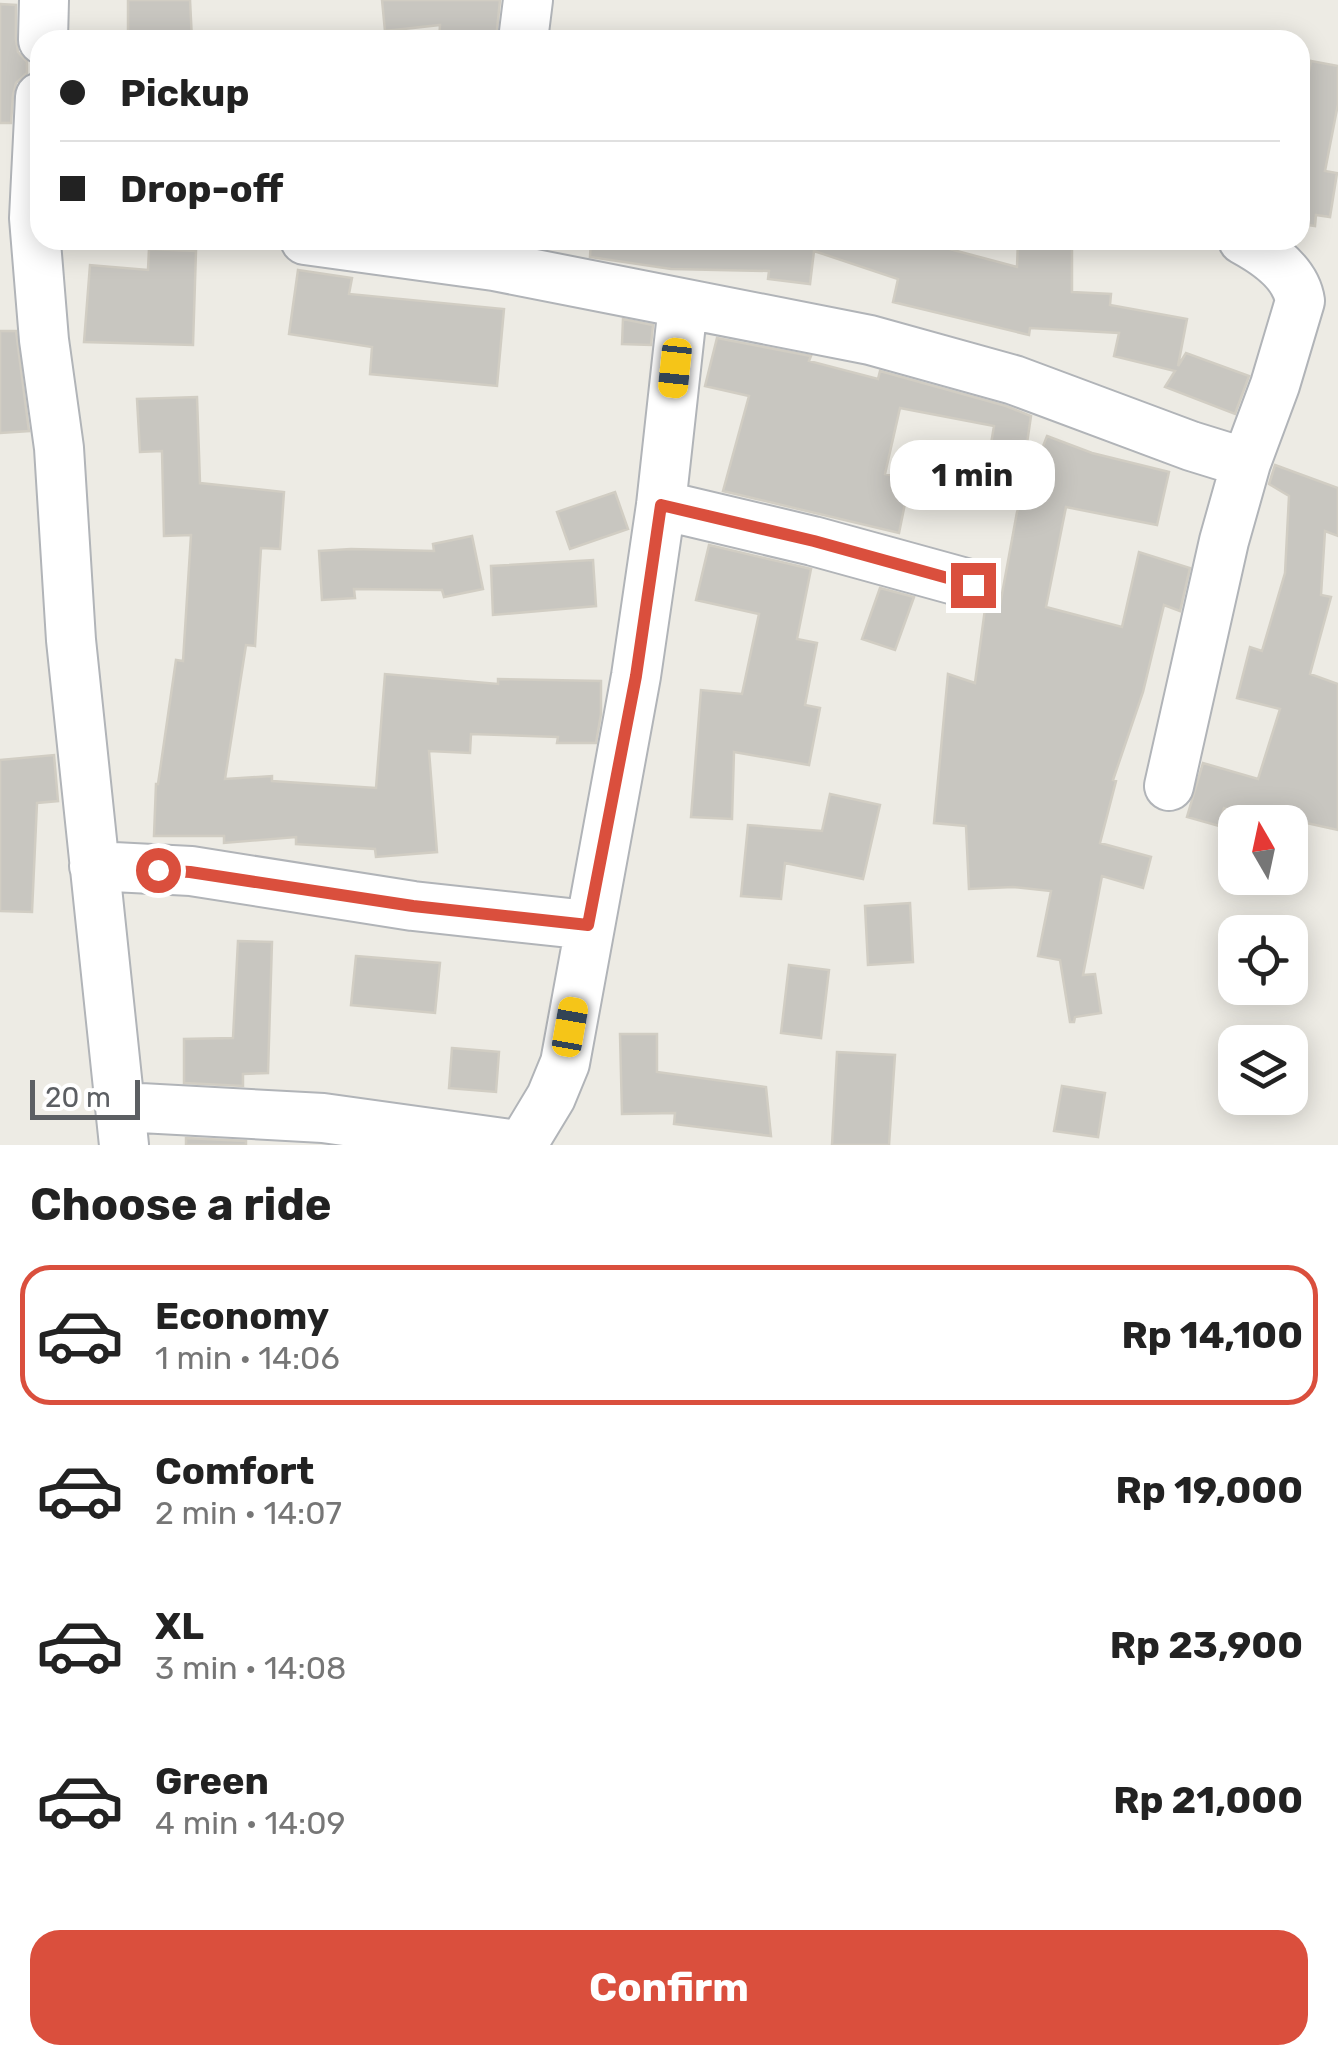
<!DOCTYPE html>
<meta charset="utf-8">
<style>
body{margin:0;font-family:Rubik,sans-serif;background:#f6f6f6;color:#222;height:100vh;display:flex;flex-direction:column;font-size:38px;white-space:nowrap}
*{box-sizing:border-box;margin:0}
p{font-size:32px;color:#767676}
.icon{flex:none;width:55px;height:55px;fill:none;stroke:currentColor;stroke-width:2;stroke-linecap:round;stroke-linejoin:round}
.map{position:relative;height:1145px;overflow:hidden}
.panel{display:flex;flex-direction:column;background:#fff;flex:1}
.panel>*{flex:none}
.top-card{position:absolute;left:30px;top:30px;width:1280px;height:220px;border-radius:30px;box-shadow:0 5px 25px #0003;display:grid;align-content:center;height:220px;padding:0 30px;background:#fff}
.needle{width:65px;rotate:351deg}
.tools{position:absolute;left:1218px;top:805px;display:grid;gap:20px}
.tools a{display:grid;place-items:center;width:90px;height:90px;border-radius:20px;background:#fff;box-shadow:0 5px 25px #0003;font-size:50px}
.scale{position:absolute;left:30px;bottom:25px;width:110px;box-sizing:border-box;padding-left:10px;border:5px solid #5c5f63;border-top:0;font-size:28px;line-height:35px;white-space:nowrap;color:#5c5f63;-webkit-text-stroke:8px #fff;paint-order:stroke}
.end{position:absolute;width:45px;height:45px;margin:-22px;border:12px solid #da4f3d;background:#fff;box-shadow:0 0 0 5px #fff}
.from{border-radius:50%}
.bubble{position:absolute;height:70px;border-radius:30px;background:#fff;box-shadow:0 5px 25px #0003;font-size:32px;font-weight:700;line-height:70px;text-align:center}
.car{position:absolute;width:30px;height:60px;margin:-30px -15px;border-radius:12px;box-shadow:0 0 8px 2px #0007;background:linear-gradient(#f5c518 24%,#345 0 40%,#f5c518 0 76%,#345 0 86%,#f5c518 0)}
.top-card b{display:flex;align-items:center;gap:35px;height:95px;font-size:38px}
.top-card b+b{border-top:2px solid #e0e0e0}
.top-card i{width:25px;height:25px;background:#222}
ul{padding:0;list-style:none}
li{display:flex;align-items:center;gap:30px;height:140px;margin:0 20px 15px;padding:0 10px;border:5px solid transparent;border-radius:30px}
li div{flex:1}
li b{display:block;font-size:38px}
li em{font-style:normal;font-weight:700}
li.current{border-color:#da4f3d}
li>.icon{width:90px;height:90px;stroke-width:1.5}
h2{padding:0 30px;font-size:45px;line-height:120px}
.cta{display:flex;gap:20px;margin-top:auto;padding:20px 30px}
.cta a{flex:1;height:115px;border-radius:30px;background:#da4f3d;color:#fff;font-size:40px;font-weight:700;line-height:115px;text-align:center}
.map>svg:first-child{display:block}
</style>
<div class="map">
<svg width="1338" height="1145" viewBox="0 0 1338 1145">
<rect width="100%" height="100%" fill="#edebe4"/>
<path fill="#c8c6c0" stroke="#d1cdc3" stroke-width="2.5" d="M128,0H190L192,40H128Z
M382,0H500L496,40H439L440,25L385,31Z
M0,4L16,5V40L18,52L27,62V73L16,83L13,95L11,123H0Z
M1311,61L1338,66V104L1325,171L1337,173L1330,217L1316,215L1315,226L1300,224V116Z
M591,240H916L1017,267L1018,240H1072V292L1111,294L1110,305L1187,319L1178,366L1186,353L1249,376L1235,414L1165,387L1175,371L1114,356L1119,333L1030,328L1029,335L893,302L898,279L814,251L810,284L768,279L769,271L671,269L590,257Z
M149,249L196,251L193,345L84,342L90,265L148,270Z
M298,270L352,278L349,294L504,309L497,386L370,374L372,347L289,334Z
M623,319L653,325L651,345L622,344Z
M0,331H16L29,431L0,433Z
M717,338L811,356L809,361L878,379L880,371L1006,406L1031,416L1026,450L991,444L994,426L900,408L885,474L910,479L899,533L723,491L749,396L705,386Z
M197,397L200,483L284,492L280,549L261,548L255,646L246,645L225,779L272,776V781L376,788L385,674L498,684V679L601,681V714L596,743H557L558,737L471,734L470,753L429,751L437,852L376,857L375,849L296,844V837L224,843V836H154L156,784H158L176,660L183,661L191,535L164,536L162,451L140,452L137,399Z
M1047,436L1092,453L1169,472L1157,525L1066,507L1046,607L1122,627L1139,552L1190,568L1180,611L1164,605L1143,692L1113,780L1116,781L1100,843L1151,857L1143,888L1102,876L1083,975L1095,974L1101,1013L1075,1017L1074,1022H1070L1060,960L1038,956L1051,891L1013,887L969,889L966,826L934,823L948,674L975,683L985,609L992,605H1000L1017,512Z
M1275,465L1338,488V536L1325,531L1321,595L1331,597L1310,674L1338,684V830L1302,822H1270L1224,808L1219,826L1187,817L1203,763L1258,779L1280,709L1237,698L1250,647L1262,651L1285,573L1289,496L1269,484Z
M615,492L628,529L570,549L557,512Z
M472,536L483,589L444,597L442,590L354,589L355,598L322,600L319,551L351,549L434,551L433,544Z
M709,545L811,569L797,639L817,643L805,705L820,708L809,765L734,752L732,819L691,817L701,690L742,694L759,614L696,600Z
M593,560L596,606L493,615L491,566Z
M880,588L914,597L895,650L862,639Z
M54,755L58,801L37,803L32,912L0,911V760Z
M830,794L880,805L863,879L785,863L781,899L741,896L748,825L822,831Z
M910,903L913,962L868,965L865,906Z
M238,941L272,942L268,1073L243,1074V1086L184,1083V1039L233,1038Z
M356,956L440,963L435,1013L351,1005Z
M789,965L829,970L821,1038L781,1033Z
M620,1034H657V1072L766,1087L771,1136L674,1124L675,1113L622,1114Z
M452,1048L499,1052L496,1092L449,1088Z
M837,1052L895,1055L889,1145H832Z
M1062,1086L1105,1093L1098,1137L1054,1131Z
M186,1138L246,1141V1145H186Z"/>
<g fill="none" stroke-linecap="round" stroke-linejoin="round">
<defs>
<path id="minor" d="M43,40L44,0
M523,40L528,0
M40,97L34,218L44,340L59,448L71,640L124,1145
M305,240L494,266L496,240
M494,266L870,340L1014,380L1191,446L1246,463L1275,385L1300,301C1296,273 1267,253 1243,240
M661,505L813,541L973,585
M1169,786L1224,541L1246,463
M94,866L191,871L413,906L588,925
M122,1107L323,1118L518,1145
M522,1145L551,1097L565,1063L636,676L661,505L683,305"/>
</defs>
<use href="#minor" stroke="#b1b4b8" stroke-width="52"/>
<use href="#minor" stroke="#fff" stroke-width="48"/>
</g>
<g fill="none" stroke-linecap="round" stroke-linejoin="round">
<path stroke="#da4f3d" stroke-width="12" d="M158,870L190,872L413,906L588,925L636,676L661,505L814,541L973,585"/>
</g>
</svg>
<div class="tools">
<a><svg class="needle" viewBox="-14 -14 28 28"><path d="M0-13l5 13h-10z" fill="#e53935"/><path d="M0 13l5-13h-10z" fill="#767676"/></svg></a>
<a><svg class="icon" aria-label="locate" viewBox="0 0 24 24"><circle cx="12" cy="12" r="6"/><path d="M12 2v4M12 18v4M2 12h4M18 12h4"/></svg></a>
<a><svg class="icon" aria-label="layers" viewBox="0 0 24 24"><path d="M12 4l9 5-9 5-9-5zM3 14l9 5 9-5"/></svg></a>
</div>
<div class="scale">20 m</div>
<i class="end from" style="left:158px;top:870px"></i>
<i class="end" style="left:973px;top:585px"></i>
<div class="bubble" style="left:890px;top:440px;width:165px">1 min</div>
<i class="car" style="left:675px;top:368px;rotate:186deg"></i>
<i class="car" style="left:570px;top:1027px;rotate:10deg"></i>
<div class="top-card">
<b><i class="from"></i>Pickup</b>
<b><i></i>Drop-off</b>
</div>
</div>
<section class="panel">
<h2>Choose a ride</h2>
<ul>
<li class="current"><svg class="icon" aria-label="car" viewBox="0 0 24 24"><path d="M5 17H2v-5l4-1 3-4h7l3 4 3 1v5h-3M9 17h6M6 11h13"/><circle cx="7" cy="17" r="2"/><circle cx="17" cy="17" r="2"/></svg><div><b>Economy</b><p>1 min · 14:06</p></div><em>Rp 14,100</em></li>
<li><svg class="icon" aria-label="car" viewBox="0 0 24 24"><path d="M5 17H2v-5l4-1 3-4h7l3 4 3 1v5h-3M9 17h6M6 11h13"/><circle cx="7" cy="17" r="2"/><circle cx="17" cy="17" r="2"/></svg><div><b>Comfort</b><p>2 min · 14:07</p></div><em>Rp 19,000</em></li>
<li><svg class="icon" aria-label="car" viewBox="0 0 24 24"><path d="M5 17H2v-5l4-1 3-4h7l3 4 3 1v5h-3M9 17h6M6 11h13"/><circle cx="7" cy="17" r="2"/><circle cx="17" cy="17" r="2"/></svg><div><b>XL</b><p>3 min · 14:08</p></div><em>Rp 23,900</em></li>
<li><svg class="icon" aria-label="car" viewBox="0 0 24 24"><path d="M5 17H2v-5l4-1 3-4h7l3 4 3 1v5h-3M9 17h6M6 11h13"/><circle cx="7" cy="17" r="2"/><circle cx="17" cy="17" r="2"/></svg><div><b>Green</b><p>4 min · 14:09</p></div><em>Rp 21,000</em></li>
</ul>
<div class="cta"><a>Confirm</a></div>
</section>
